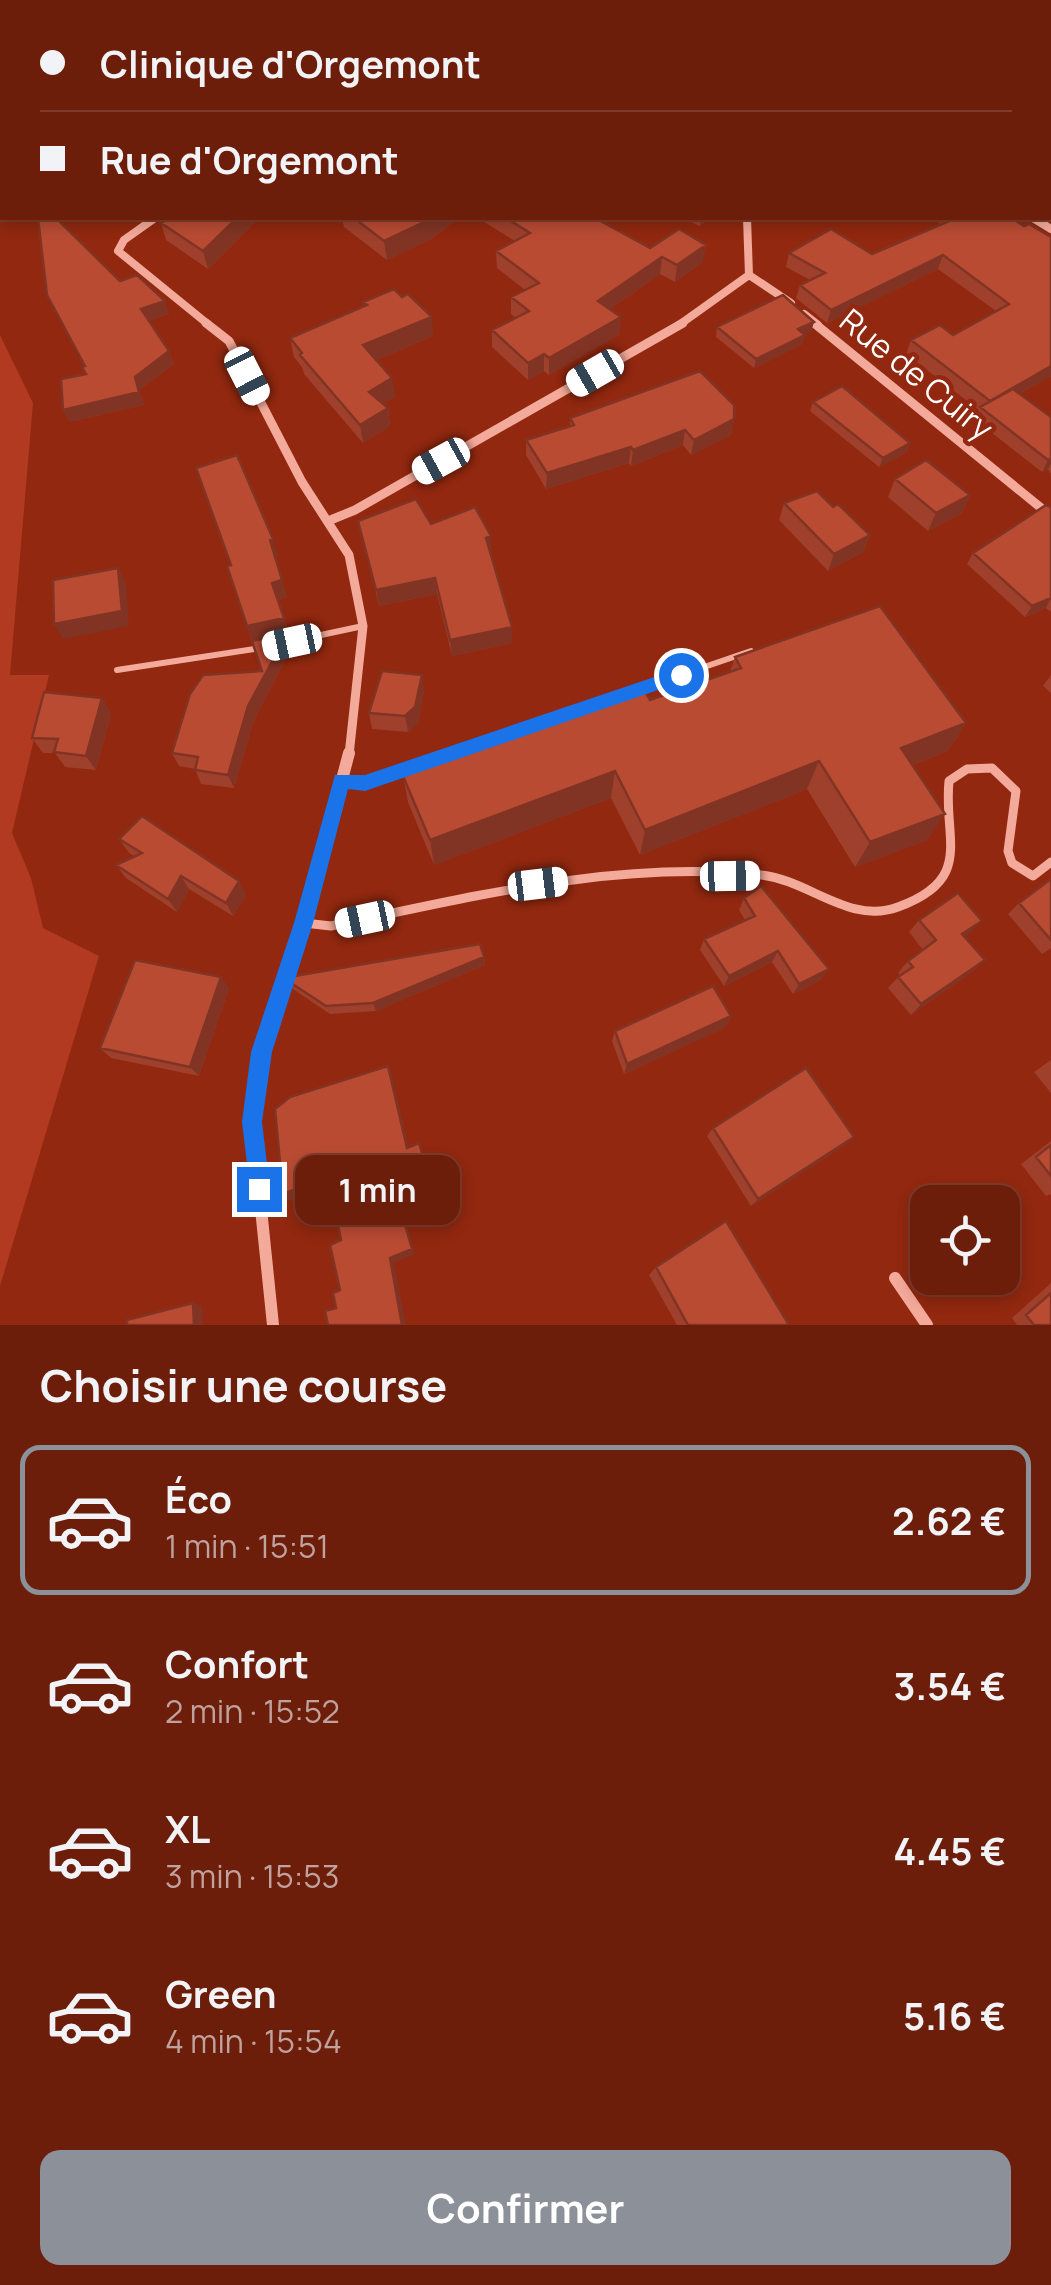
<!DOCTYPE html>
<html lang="fr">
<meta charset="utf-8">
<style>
body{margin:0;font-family:Manrope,sans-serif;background:#722714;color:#f1f3f6;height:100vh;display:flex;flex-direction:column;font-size:38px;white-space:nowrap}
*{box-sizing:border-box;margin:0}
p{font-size:32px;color:#bfa29d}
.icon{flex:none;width:55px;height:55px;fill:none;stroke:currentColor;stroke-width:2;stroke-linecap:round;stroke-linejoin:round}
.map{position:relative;height:1325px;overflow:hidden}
.sheet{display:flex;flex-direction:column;background:#6d1e0b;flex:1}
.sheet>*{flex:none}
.guide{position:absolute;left:0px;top:0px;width:1052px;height:220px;box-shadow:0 5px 15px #0003,0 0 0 2px #7f3c2c;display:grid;align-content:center;height:220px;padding:0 40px;background:#6d1e0b}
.buttons{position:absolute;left:910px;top:1185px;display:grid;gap:20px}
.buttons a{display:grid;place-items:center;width:110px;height:110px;border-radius:20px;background:#6d1e0b;box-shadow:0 5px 15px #0003,0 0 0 2px #7f3c2c;font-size:50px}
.end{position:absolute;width:45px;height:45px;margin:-22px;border:12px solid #1a73e8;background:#fff;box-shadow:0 0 0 5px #fff}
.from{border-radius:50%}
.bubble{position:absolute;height:70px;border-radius:20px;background:#6d1e0b;box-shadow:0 5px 15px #0003,0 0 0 2px #7f3c2c;font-size:32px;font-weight:700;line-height:70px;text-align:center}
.car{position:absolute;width:30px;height:60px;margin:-30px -15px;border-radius:12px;box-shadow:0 0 8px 2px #0007;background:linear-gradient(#fff 24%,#345 0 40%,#fff 0 76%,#345 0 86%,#fff 0)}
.guide b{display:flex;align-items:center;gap:35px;height:95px;font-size:38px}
.guide b+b{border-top:2px solid #7f3c2c}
.guide i{width:25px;height:25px;background:#f1f3f6}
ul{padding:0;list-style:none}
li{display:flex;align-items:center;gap:30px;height:150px;margin:0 20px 15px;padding:0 20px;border:5px solid transparent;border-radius:20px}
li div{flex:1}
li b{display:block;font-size:38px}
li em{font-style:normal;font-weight:700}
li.active{border-color:#8c9099}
li>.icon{width:90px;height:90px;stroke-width:1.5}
h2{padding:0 40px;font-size:45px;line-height:120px}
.button{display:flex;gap:20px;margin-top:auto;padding:20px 40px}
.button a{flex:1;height:115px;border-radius:20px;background:#8c9099;color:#fff;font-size:40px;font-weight:700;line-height:115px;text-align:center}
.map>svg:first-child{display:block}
</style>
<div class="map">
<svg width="1051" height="1325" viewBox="0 0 1051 1325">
<rect width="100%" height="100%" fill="#91280f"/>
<path fill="#b13a20" d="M698,0H1051V216L1050,2Z
M0,335L33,403L10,675H49L12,833L31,878L43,928L99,956L0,1286Z"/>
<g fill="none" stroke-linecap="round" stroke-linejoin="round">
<path stroke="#f4aa9a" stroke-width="4" stroke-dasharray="4 5" stroke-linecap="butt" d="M751,0L756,2"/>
<path stroke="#f4aa9a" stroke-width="5" d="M29,2L38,0"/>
<path stroke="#f4aa9a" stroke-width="6" d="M279,644L363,626
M117,670L261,648
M447,755L751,651"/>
<path stroke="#f4aa9a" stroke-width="9" d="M342,781L365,783L454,753
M304,923L331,926C472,897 616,860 761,875C809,880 849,925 898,907C975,879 943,839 949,781L967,769L992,768L1016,791L1008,851L1012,863L1033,876L1051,862"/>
<path stroke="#f4aa9a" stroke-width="8" d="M677,0L681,2
M155,218L124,240L118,251L209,325
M1033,218L1051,229
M749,275L791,303
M804,314L818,325
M679,325L749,275L747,218"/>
<path stroke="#f4aa9a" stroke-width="9" d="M206,323L229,341L302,482L349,555L363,626L349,755
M814,323L1051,516
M328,521L355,510L683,323"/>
<path stroke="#f4aa9a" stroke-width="12" d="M895,1278L927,1325
M273,1325L252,1122L261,1052L304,923L349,753"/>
</g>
<path fill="#9f402c" d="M0,77L2,78V119L0,117Z
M170,218H259L208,269L166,240L161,223Z
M342,218H460L429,240L387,260L344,227Z
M478,218H595L650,248L703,262L675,282L660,274L610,309L620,334L549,375L544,371L528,380L492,347V330L516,318L511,314V297L525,290L497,268L496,251L515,241Z
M682,218H709L700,226Z
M931,218H1011L1024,226L1051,237V376L1019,394L1051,417V474L1048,469L1042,472L974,419L979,410L906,354L911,340L953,335L996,311L938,269L827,323L796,298L800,285L810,280L786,267L789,253L872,254L941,224Z
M120,281L169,314L149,321L169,351L174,364L139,390L144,405L69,422L85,374L84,366L47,295Z
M363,302L433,336L376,360L395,397L383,404L388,408L390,426L363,443L304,374L302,367L294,357L290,338L364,307Z
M814,322L811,331L805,334L802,344L754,368L716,337L717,327Z
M813,402L910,443L907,452L879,467L810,411Z
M570,418L734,419L731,435L691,455L683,445L631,466L629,463L546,489L526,455V440L570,426Z
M895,479L970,495L962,513L928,531L888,497Z
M784,503L833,507L870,535L863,552L828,571L779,520Z
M1051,507V612L1046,608L1025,617L967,564L973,553Z
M358,521L431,524L492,553H490L512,643L452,656L437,594L379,606Z
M278,556L275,557L287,597L278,600L289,635H287L291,649L254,720L234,788L201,784L195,769L179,766L172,753L262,671L227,566Z
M735,657L966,723L948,751L912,765L927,840L855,867L807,789L640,855L611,798L434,865L408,802L403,776L650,700L730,672Z
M1051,675V693L1043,686Z
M424,691L418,723L408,732L372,729L369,713Z
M102,698L111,714L96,770L65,767L55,753H43L32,738Z
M119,839L246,895L233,916L189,889L177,912L126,878L116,865L134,856L129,853Z
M1051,879V948L1042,954L1008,914L1019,903Z
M744,898L822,979L793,994L772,962L724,986L700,950L704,939L745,920L739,910Z
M919,920L982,921L965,936L985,960L973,971L911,1015L888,988L900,975L898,973L908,961L923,950L909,932Z
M484,957L485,965L376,1011L330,1014L293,989L288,981Z
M229,988L199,1076L111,1058L100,1048Z
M731,1016L726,1027L624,1074L612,1041L615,1031Z
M1051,1060V1093L1034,1072Z
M713,1128L854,1137L845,1145L751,1206L707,1136Z
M1051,1141V1194L1046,1196L1021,1164Z
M656,1267L789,1325H677L649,1275Z
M1051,1283V1325H1017L1012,1318Z"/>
<path fill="#823424" d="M237,218H259L208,269L203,251Z
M433,218H460L429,240L387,260L384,241Z
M701,218H709L700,226Z
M706,245L703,262L675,282L677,265Z
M943,255L938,269L827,323L831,310Z
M662,257L660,274L597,318L598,301Z
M165,301L169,314L146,322L141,309Z
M432,317L433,336L366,364L363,345Z
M621,317L620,334L549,375V358Z
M814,322L811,331L796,339L798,329Z
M805,335L802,344L754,368L756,359Z
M169,351L174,364L139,390L144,405L69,422L63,410L135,377Z
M544,354V371L528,380V363Z
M1051,366V376L987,412L990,401Z
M392,378L395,397L372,411L369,392Z
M388,408L390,426L363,443L360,425Z
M734,419L731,435L691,455L694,440Z
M685,430L683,445L631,466L633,450Z
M910,443L907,452L879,467L883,458Z
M631,447L629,463L546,489L547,473Z
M1051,459V464L1048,469L1042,472L1048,460Z
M970,495L962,513L928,531L936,513Z
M870,535L863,552L828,571L834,554Z
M491,536L492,553L487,554L486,538Z
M273,539L278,556L275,557L270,540Z
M118,568L126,583L129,626L63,639L54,624Z
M435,578L437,594L379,606L376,590Z
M282,580L287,597L277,600L272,583Z
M1051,598L1046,608L1025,617L1032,606Z
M284,618L291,649L254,720L234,788L228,775L248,706L286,636L253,643L247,626Z
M512,627V643L452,656L450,640Z
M422,675L424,691L418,723L408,732L405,716Z
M102,698L111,714L96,770L86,756Z
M966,723L948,751L885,775L901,748Z
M819,761L807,789L640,855L645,830Z
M615,771L611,798L434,865L430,840Z
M945,814L927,840L855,867L870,842Z
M181,876L189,889L177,912L168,899Z
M239,881L246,895L233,916L226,903Z
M982,921L970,933L951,946L962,934Z
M778,951L772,962L724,986L729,976Z
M484,957L485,965L376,1011L373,1003Z
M985,960L973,971L911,1015L921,1004Z
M829,969L822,979L793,994L799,984Z
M221,977L229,988L199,1076L190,1067Z
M731,1016L726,1027L624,1074L627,1064Z
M388,1066L392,1075L410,1155L407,1148Z
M854,1137L845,1145L751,1206L758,1199Z
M419,1143L434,1193L401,1206L415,1254L394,1263L406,1325H402L390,1258L398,1200Z
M328,1177L333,1184L290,1201L283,1194Z
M193,1303L202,1306L203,1325H194Z"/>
<path fill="#b94b33" stroke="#823424" stroke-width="2.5" d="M362,0H385L382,2H361Z
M465,0H588L584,2H461Z
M594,0H657L661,2H593Z
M0,77L2,78V102L0,100Z
M38,218H56L120,281L137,275L165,301L141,309L169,351L135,377L139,392L63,410L61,379L86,374L82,367L85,366L47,295Z
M170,218H237L203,251L161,223Z
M354,218H433L384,241Z
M506,218H595L650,248L679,229L706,245L677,265L662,257L598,301L621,317L549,358L544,354L528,363L492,330L529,311L511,297L539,283L496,251L530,233Z
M956,218H1011L1024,226L1029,224L1051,237V366L990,401L911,340L940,325L953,335L1009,304L943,255L831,310L800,285L825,273L789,253L831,229L872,254Z
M394,289L402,297L408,294L432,317L363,345L392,378L369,392L388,408L360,425L300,355L302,353L290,338L367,305L363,302Z
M783,295L814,322L798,329L805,335L756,359L717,327Z
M700,371L734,405V419L694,440L685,430L633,450L631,447L547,473L526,440L574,425L570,418Z
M842,386L910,443L883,458L813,402Z
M1013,389L1051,417V459L1048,460L980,407Z
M237,455L273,539L270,540L282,580L272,583L284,618L247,626L227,566L231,565L196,468Z
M926,460L970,495L936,513L895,479Z
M817,491L833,507L838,504L870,535L834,554L784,503Z
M416,499L431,524L475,507L491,536L486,538L512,627L450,640L435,578L376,590L358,521Z
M1046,505L1051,507V598L1032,606L973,553Z
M118,568L122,611L54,624L53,580Z
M880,606L966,723L901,748L945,814L870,842L819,761L645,830L615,771L430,840L403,776L644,690L650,700L741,668L735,657Z
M287,634L248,706L228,775L195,770L198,757L172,753L190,694L203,675L262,671L252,641Z
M382,671L422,675L415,707L405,716L369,713Z
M44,692L102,698L86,756L54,752L58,739L32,738Z
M142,816L239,881L226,903L181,876L168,899L116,865L142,853L119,839Z
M1051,879V940L1019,903Z
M761,886L829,969L799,984L778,951L729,976L704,939L755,916L744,898Z
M958,893L982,921L962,934L985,960L921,1004L898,977L913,967L908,961L936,940L919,920Z
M480,944L484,957L373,1003L326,1006L288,981L289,977Z
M135,960L221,977L190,1067L100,1048Z
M713,986L731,1016L627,1064L615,1031Z
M388,1066L407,1148L419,1143L432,1187L398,1200L412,1249L390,1258L402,1325H328L325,1311L336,1308L333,1293L340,1290L330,1245L341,1240L328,1177L283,1194L275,1109L290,1097Z
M806,1068L854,1137L758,1199L713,1128Z
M1051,1145V1176L1036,1157Z
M726,1221L789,1325H688L656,1267Z
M1051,1293V1325H1034L1026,1315Z
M193,1303L194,1325H127V1320Z"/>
<path fill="#1a73e8" d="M681,668L687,670V680L365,791L348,789L313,923L272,1052L262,1122L270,1189L267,1197L259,1200L251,1197L242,1122L251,1052L294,923L335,775H365Z"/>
<g text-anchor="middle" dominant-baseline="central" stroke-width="9" stroke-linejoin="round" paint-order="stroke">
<g font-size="32" fill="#fff" stroke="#91280f">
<text transform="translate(917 374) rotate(39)">Rue de Cuiry</text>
</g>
</g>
</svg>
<div class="buttons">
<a><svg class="icon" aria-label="locate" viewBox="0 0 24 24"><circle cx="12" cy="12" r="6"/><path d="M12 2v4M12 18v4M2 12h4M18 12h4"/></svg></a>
</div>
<i class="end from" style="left:681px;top:675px"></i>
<i class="end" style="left:259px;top:1189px"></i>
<div class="bubble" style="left:295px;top:1155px;width:165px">1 min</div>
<i class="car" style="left:595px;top:373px;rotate:240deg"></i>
<i class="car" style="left:247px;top:376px;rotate:153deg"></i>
<i class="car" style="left:441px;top:461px;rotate:241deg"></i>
<i class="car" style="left:292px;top:642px;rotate:258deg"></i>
<i class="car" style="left:730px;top:876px;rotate:89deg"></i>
<i class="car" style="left:538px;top:884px;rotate:83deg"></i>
<i class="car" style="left:365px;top:919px;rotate:258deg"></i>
<div class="guide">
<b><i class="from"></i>Clinique d'Orgemont</b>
<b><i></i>Rue d'Orgemont</b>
</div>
</div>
<section class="sheet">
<h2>Choisir une course</h2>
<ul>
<li class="active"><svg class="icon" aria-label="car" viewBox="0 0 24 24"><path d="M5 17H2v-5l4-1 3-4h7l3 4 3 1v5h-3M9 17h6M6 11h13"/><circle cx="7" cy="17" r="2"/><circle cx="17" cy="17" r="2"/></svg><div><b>Éco</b><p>1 min · 15:51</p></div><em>2.62 €</em></li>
<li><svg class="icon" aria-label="car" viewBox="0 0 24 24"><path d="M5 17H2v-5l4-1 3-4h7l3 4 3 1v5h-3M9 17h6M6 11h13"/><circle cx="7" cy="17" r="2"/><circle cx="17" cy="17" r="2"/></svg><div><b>Confort</b><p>2 min · 15:52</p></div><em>3.54 €</em></li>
<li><svg class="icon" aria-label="car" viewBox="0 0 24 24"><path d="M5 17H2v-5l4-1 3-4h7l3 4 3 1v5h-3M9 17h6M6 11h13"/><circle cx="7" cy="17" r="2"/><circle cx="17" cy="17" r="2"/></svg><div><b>XL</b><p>3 min · 15:53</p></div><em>4.45 €</em></li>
<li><svg class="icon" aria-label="car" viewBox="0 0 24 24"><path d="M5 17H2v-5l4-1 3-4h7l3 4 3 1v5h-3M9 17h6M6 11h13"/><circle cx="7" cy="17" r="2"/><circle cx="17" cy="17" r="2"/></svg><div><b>Green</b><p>4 min · 15:54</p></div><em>5.16 €</em></li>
</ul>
<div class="button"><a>Confirmer</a></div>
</section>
